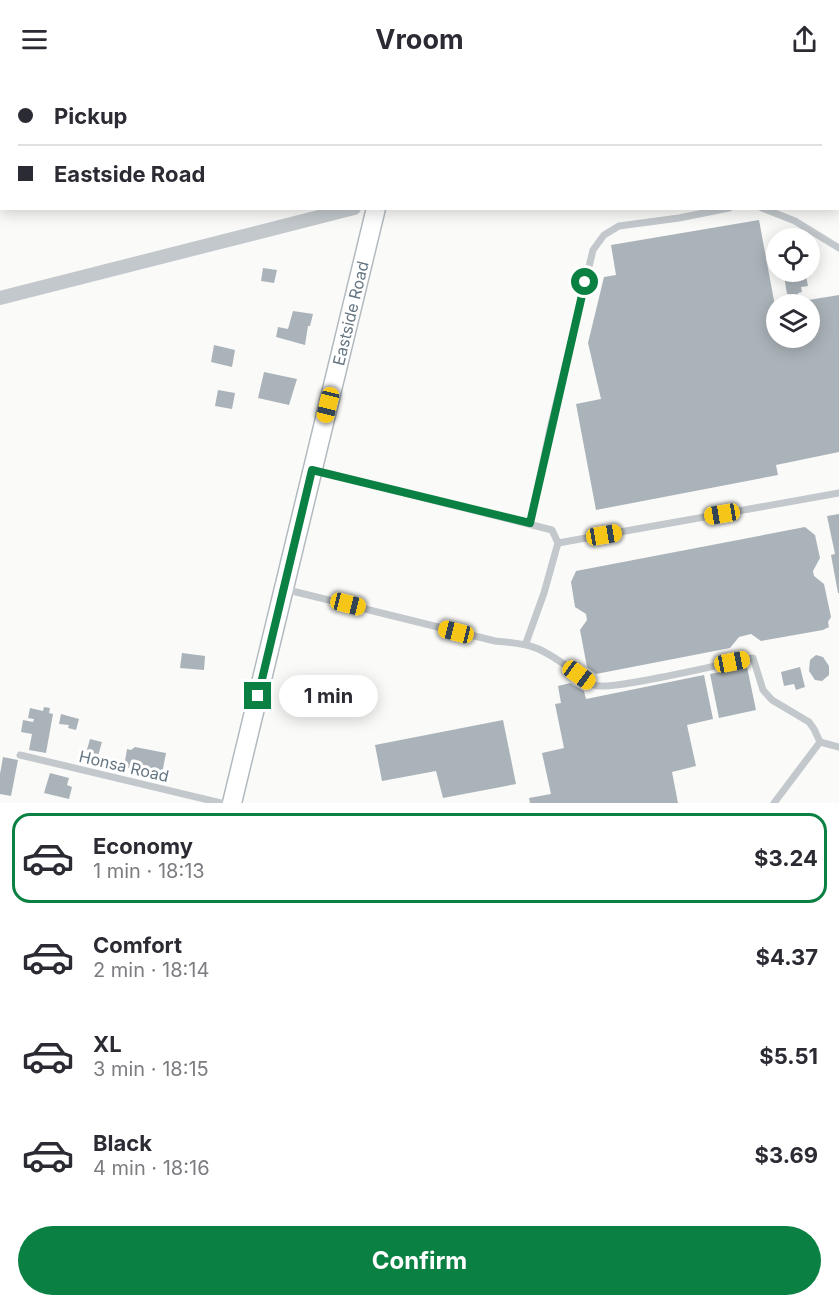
<!DOCTYPE html>
<meta charset="utf-8">
<style>
body{margin:0;font-family:Inter,sans-serif;background:#f7f7f7;color:#2b2b33;height:100vh;display:flex;flex-direction:column;font-size:22px;white-space:nowrap}
*{box-sizing:border-box;margin:0}
p{font-size:20px;color:#7c7c81}
.icon{flex:none;width:33px;height:33px;fill:none;stroke:currentColor;stroke-width:2;stroke-linecap:round;stroke-linejoin:round}
.map{position:relative;height:725px;overflow:hidden}
.details{display:flex;flex-direction:column;background:#fff;flex:1}
.details>*{flex:none}
.banner{position:absolute;left:0px;top:0px;width:840px;height:132px;box-shadow:0 3px 15px #0003;display:grid;align-content:center;height:132px;padding:0 18px;background:#fff}
.tools{position:absolute;left:766px;top:150px;display:grid;gap:12px}
.tools a{display:grid;place-items:center;width:54px;height:54px;border-radius:50%;background:#fff;box-shadow:0 3px 15px #0003;font-size:30px}
.end{position:absolute;width:27px;height:27px;margin:-14px;border:8px solid #0b8043;background:#fff;box-shadow:0 0 0 3px #fff}
.from{border-radius:50%}
.bubble{position:absolute;height:42px;border-radius:21px;background:#fff;box-shadow:0 3px 15px #0003;font-size:20px;font-weight:700;line-height:42px;text-align:center}
.car{position:absolute;width:18px;height:36px;margin:-18px -9px;border-radius:8px;box-shadow:0 0 4px 2px #0007;background:linear-gradient(#f5c518 24%,#345 0 40%,#f5c518 0 76%,#345 0 86%,#f5c518 0)}
.banner b{display:flex;align-items:center;gap:21px;height:57px;font-size:22px}
.banner b+b{border-top:2px solid #e1e1e2}
.banner i{width:15px;height:15px;background:#2b2b33}
ul{padding:10px 0 0;list-style:none}
li{display:flex;align-items:center;gap:18px;height:90px;margin:0 12px 9px;padding:0 6px;border:3px solid transparent;border-radius:18px}
li div{flex:1}
li b{display:block;font-size:22px}
li em{font-style:normal;font-weight:700}
li.on{border-color:#0b8043}
li>.icon{width:54px;height:54px;stroke-width:1.5}
.button{display:flex;gap:12px;margin-top:auto;padding:12px 18px}
.button a{flex:1;height:69px;border-radius:36px;background:#0b8043;color:#fff;font-size:24px;font-weight:700;line-height:69px;text-align:center}
header{display:flex;justify-content:space-between;align-items:center;height:78px;padding:0 18px;background:#fff;font-size:27px;font-weight:700}
.map>svg:first-child{display:block}
</style>
<header><svg class="icon" aria-label="menu" viewBox="0 0 24 24"><path d="M4 6h16M4 12h16M4 18h16"/></svg>Vroom<svg class="icon" aria-label="share" viewBox="0 0 24 24"><path d="M12 15V3M7 8l5-5 5 5M5 13v7h14v-7"/></svg></header>
<div class="map">
<svg width="839" height="725" viewBox="0 0 839 725">
<rect width="100%" height="100%" fill="#fafaf8"/>
<path fill="#aab3b9" d="M759,142L775,228H777V260H810V226L790,225L839,217V374L776,387L778,397L596,432L576,326L601,321L588,265L604,199L616,197L611,167Z
M263,190L277,192L274,205L261,203Z
M798,196L799,199L806,198L808,208L801,209L802,214L798,215L799,221L790,222L789,216H787L784,198Z
M293,233L313,236L310,248H308L305,267L276,259L278,249L288,251Z
M214,267L235,272L232,289L211,284Z
M264,294L297,301L289,327L258,320Z
M218,312L235,315L232,331L215,328Z
M839,436V515H838L831,477L835,476L827,438Z
M805,449L815,457L820,480L813,493L814,498L824,506L831,539L828,544L829,549L823,552L761,563L751,556L739,559L730,570L596,596L587,589L580,552L587,542L586,536L575,529L571,504L576,493Z
M182,575L205,578L204,592L180,590Z
M816,577L823,579L829,588V597L822,603L815,602L809,593L810,582Z
M747,589L756,632L719,640L710,596Z
M800,589L805,609L796,612L794,606L784,608L781,594Z
M704,597L713,641L687,647L696,688L672,694L678,725H530L529,720L551,716L542,675L564,670L555,626L561,625L558,608L570,605L584,613L586,621Z
M44,629L50,630L49,635L53,636L46,675L29,672L32,656L21,654L23,642L33,644L34,641L28,640L30,630L43,633Z
M61,636L79,641L76,652L68,650L69,647L59,646Z
M503,642L516,706L443,720L436,693L382,703L375,667Z
M90,661L102,664L98,678L86,675Z
M135,669L166,675L162,696L124,689L127,671L131,672Z
M3,679L18,682L11,718L0,716V696Z
M50,695L69,700L67,707L72,709L69,721L44,715Z"/>
<g fill="none" stroke-linecap="round" stroke-linejoin="round">
<defs>
<g id="secondary">
<path d="M407,2L408,0"/>
<path id="s1" d="M232,725L376,130"/>
</g>
</defs>
<use href="#secondary" stroke="#b3babf" stroke-width="21"/>
<path stroke="#c3c8cc" stroke-width="7" d="M762,130L795,143L839,170
M313,392L552,452L558,465L556,472L544,515L526,565
M530,445L550,351L593,172L604,157L619,148L679,140L729,130
M558,465L839,415
M284,511L495,563C533,566 540,569 571,591C578,596 586,604 594,607C608,614 729,584 753,580L763,612L772,622L809,644L814,651L820,664L839,669
M20,677L221,725
M774,725L820,664"/>
<path stroke="#c3c8cc" stroke-width="14" d="M0,220L354,130"/>
<use href="#secondary" stroke="#fff" stroke-width="18"/>
</g>
<g fill="none" stroke-linecap="round" stroke-linejoin="round">
<path stroke="#0b8043" stroke-width="8" d="M258,618L312,392L530,445L585,204"/>
</g>
<g text-anchor="middle" dominant-baseline="central" stroke-width="6" stroke-linejoin="round" paint-order="stroke">
<g font-size="16" fill="#657683" stroke="#fff">
<text stroke="none"><textPath href="#s1" startOffset="504">Eastside Road</textPath></text>
<text transform="translate(124 688) rotate(13)">Honsa Road</text>
</g>
</g>
</svg>
<div class="tools">
<a><svg class="icon" aria-label="locate" viewBox="0 0 24 24"><circle cx="12" cy="12" r="6"/><path d="M12 2v4M12 18v4M2 12h4M18 12h4"/></svg></a>
<a><svg class="icon" aria-label="layers" viewBox="0 0 24 24"><path d="M12 4l9 5-9 5-9-5zM3 14l9 5 9-5"/></svg></a>
</div>
<i class="end from" style="left:585px;top:204px"></i>
<i class="end" style="left:258px;top:618px"></i>
<div class="bubble" style="left:279px;top:597px;width:99px">1 min</div>
<i class="car" style="left:328px;top:327px;rotate:194deg"></i>
<i class="car" style="left:722px;top:436px;rotate:260deg"></i>
<i class="car" style="left:604px;top:457px;rotate:80deg"></i>
<i class="car" style="left:348px;top:526px;rotate:104deg"></i>
<i class="car" style="left:456px;top:554px;rotate:284deg"></i>
<i class="car" style="left:732px;top:584px;rotate:79deg"></i>
<i class="car" style="left:579px;top:597px;rotate:126deg"></i>
<div class="banner">
<b><i class="from"></i>Pickup</b>
<b><i></i>Eastside Road</b>
</div>
</div>
<section class="details">
<ul>
<li class="on"><svg class="icon" aria-label="car" viewBox="0 0 24 24"><path d="M5 17H2v-5l4-1 3-4h7l3 4 3 1v5h-3M9 17h6M6 11h13"/><circle cx="7" cy="17" r="2"/><circle cx="17" cy="17" r="2"/></svg><div><b>Economy</b><p>1 min · 18:13</p></div><em>$3.24</em></li>
<li><svg class="icon" aria-label="car" viewBox="0 0 24 24"><path d="M5 17H2v-5l4-1 3-4h7l3 4 3 1v5h-3M9 17h6M6 11h13"/><circle cx="7" cy="17" r="2"/><circle cx="17" cy="17" r="2"/></svg><div><b>Comfort</b><p>2 min · 18:14</p></div><em>$4.37</em></li>
<li><svg class="icon" aria-label="car" viewBox="0 0 24 24"><path d="M5 17H2v-5l4-1 3-4h7l3 4 3 1v5h-3M9 17h6M6 11h13"/><circle cx="7" cy="17" r="2"/><circle cx="17" cy="17" r="2"/></svg><div><b>XL</b><p>3 min · 18:15</p></div><em>$5.51</em></li>
<li><svg class="icon" aria-label="car" viewBox="0 0 24 24"><path d="M5 17H2v-5l4-1 3-4h7l3 4 3 1v5h-3M9 17h6M6 11h13"/><circle cx="7" cy="17" r="2"/><circle cx="17" cy="17" r="2"/></svg><div><b>Black</b><p>4 min · 18:16</p></div><em>$3.69</em></li>
</ul>
<div class="button"><a>Confirm</a></div>
</section>
